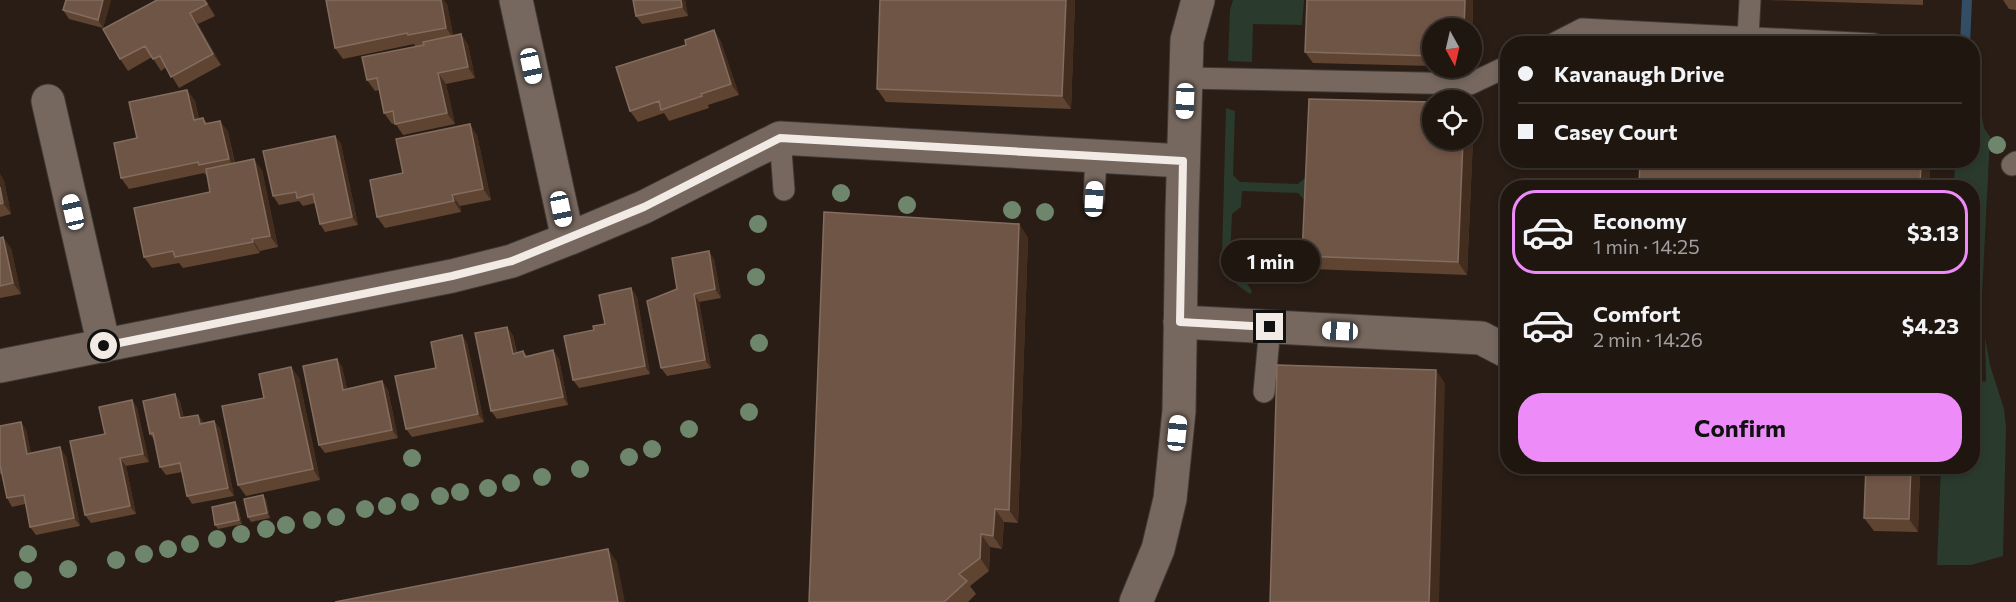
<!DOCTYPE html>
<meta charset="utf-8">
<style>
body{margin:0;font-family:Commissioner,sans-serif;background:#2c231e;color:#f1f3f6;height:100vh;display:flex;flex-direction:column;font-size:22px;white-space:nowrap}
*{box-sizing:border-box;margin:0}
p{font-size:20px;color:#a19f9f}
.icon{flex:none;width:33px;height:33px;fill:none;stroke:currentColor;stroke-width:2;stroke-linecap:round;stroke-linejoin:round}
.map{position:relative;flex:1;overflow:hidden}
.panel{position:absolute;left:1500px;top:180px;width:480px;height:294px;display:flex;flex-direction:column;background:#1f1610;border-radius:24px;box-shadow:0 3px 9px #0003,0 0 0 2px #3c3530}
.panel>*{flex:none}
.guide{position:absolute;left:1500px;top:36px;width:480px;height:132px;border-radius:24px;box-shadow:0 3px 9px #0003,0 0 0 2px #3c3530;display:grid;align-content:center;height:132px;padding:0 18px;background:#1f1610}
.needle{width:39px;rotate:172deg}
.tools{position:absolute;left:1422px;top:18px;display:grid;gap:12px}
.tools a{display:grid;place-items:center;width:60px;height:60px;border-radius:50%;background:#1f1610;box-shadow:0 3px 9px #0003,0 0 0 2px #3c3530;font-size:30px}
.end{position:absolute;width:27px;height:27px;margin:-14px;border:8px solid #f2eae5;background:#111;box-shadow:0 0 0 3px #111}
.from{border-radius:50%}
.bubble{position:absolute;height:42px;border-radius:21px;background:#1f1610;box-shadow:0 3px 9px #0003,0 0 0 2px #3c3530;font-size:20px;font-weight:700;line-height:42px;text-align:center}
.car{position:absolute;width:18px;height:36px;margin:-18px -9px;border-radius:8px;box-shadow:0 0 4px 2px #0007;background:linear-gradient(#fff 24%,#345 0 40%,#fff 0 76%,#345 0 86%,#fff 0)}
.guide b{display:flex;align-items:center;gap:21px;height:57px;font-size:22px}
.guide b+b{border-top:2px solid #3c3530}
.guide i{width:15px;height:15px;background:#f1f3f6}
ul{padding:10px 0 0;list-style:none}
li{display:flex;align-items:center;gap:18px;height:84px;margin:0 12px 9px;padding:0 6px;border:3px solid transparent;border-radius:24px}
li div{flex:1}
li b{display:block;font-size:22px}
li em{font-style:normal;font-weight:700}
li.current{border-color:#ed8cf9}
li>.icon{width:54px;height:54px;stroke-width:1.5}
.action{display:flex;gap:12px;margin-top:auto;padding:12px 18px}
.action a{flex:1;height:69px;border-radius:24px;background:#ed8cf9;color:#111;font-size:24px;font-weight:700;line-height:69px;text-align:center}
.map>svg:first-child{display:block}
</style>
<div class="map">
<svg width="2016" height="602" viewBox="0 0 2016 602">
<rect width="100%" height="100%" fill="#291d15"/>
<path fill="#2a3b2d" d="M1233,0H1304L1302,25L1253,24L1252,62L1228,61L1230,10Z
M1979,100L1984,128L1990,137L1978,374L1983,382L1986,381L1985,337L1990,365L2004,409L2006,427L2003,556L1971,565H1937L1941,467L1972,466V188L1954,187L1955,161L1972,160L1973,101Z
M1226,108L1235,111L1233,175L1240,182L1298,184L1307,176L1317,124L1310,269H1303L1306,202L1298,193L1242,191L1241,207L1232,214L1230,259L1252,291L1250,294C1232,282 1227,277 1222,255Z"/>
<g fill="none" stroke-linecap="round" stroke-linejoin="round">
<path stroke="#334d64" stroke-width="10" d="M1965,44L1967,0"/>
<defs>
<path id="service" d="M1748,37L1750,0
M1553,44L1582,29L1874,44
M1186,78L1470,84L1508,66
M780,138L784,190
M2012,165L2016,162
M1094,199L1096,156
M1264,392L1270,327"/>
<path id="minor" d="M516,0L568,239
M48,101L104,346
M1180,322L1481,338L1508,352
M0,366L452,276L512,261L568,239L644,207L780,138L1183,161"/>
<path id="tertiary" d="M1136,602L1158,549L1170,499L1179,411L1182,213L1187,40L1198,0"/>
</defs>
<use href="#service" stroke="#423935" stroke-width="23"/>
<use href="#minor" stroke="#423935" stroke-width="35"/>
<use href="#tertiary" stroke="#423935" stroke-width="35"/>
<use href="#service" stroke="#76685f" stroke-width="21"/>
<use href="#minor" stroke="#76685f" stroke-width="33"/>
<use href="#tertiary" stroke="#76685f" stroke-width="33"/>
</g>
<g fill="#6e866b">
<circle cx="1997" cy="145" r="9"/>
<circle cx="841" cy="193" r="9"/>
<circle cx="907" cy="205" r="9"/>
<circle cx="1012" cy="210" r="9"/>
<circle cx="1045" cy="212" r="9"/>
<circle cx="758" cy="224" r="9"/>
<circle cx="756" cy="277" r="9"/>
<circle cx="759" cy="343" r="9"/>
<circle cx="749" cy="412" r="9"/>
<circle cx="689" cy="429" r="9"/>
<circle cx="652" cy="449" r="9"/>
<circle cx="629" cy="457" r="9"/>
<circle cx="412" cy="458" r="9"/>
<circle cx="580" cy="469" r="9"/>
<circle cx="542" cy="477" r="9"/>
<circle cx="511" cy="483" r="9"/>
<circle cx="488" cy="488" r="9"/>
<circle cx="460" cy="492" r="9"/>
<circle cx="440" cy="496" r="9"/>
<circle cx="410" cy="502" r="9"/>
<circle cx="387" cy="506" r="9"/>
<circle cx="365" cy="509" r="9"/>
<circle cx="336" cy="517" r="9"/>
<circle cx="312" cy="520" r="9"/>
<circle cx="286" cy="525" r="9"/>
<circle cx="266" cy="529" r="9"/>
<circle cx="241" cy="534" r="9"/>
<circle cx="217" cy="539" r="9"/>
<circle cx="190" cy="544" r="9"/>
<circle cx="168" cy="549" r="9"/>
<circle cx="28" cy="554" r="9"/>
<circle cx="144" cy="554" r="9"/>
<circle cx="116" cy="560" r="9"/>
<circle cx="68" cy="569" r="9"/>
<circle cx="23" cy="580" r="9"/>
</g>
<path fill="#5f4432" d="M66,0H111L103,28L69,19L63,10Z
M157,0H206L215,16L198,24L221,65L179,88L166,67L161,71L152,57L128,71L120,59Z
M685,0L688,16L642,24L636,16Z
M1075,0L1071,109L886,102L877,89Z
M1307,0H1473L1472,42V28H1432V66L1313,63L1305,52Z
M1768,0H1923V5Z
M2003,0H2016V10L2009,9Z
M447,4L453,36L461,34L468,45L475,78L446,84L455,124L403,135L395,123L392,124L384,113L380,90L375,91L367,80L415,46L414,44L343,59L335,48Z
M714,30L721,42L739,95L708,105L709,108L669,121L664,113L638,122L630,111L686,45Z
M187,90L195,101L199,119L203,118L207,123L220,121L228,132L235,163L262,170L278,247L260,251V253L183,268L179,263L152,268L144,257L210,192L207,176L204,173L129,189L121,178L137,138Z
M1472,113L1474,116L1467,275L1311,269L1302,256L1472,140Z
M477,135L491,200L460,206L461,212L385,228L377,217L403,173Z
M335,136L341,144L358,225L325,232L320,224L315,203L303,206L299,201L279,205L273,196Z
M0,174L4,181L11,214L0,217Z
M1019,224L1028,238L1018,523L1004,522L1002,549L990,547L989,571L970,586L976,594L968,602H809Z
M0,238L11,248L21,294L0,298Z
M714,259L721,298L699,302L711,368L667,376L661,368L677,289Z
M631,288L637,297L650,374L579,388L573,380L594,330L605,324Z
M462,335L467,343L484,422L412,437L406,429L436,368Z
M513,335L517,353L523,351L527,356L553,350L559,359L568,405L497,419L491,411Z
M337,359L342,367L347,389L382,381L388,390L398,438L325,453L319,445Z
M291,367L299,378L320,480L246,496L238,485L264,398Z
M175,394L180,402L184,418L198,415L204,423L214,421L220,429L234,496L192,504L187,496L182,472L166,475L160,467L155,441L150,434Z
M132,400L137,408L149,462L126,466L136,514L91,523L85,515L105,434Z
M21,422L26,430L31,454L66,456L80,526L36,535L30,527L25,504L12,507L7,498L2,474H0V426Z
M1920,466L1918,532L1874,531L1864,518Z
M266,499L270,518L251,522L248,517Z
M238,507L242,524L218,529L215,525Z"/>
<path fill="#432d1f" d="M103,0H111L103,28L98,20Z
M204,0H206L215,16L207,4Z
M441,0H444L447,4L454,39L446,28Z
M681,0H685L688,16L682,7Z
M1066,0H1075L1071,109L1062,96Z
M1465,0H1473L1472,42V28H1464Z
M190,13L198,24L221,65L213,54Z
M714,30L721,42L739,95L731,84Z
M461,34L468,45L475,78L468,67Z
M438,73L446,84L455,124L447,113Z
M187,90L195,101L201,131L194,120Z
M1472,113L1474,116L1467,275L1458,262L1463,140H1472Z
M220,121L228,132L236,170L229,159Z
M470,124L477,135L491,200L483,189Z
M335,136L341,144L358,225L352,217Z
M254,159L262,170L278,247L270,236Z
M1921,160H1930V188H1920Z
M0,174L4,181L11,214L3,203L0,187Z
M452,195L460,206L461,212L454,201Z
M1019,224L1028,238L1018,523L1009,510Z
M3,237L11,248L21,294L13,283Z
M252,239L260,251V253L253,242Z
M709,251L714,259L721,298L715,289Z
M631,288L637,297L650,374L645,366Z
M694,294L699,302L711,368L705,360Z
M507,327L513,335L518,362L513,354Z
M462,335L467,343L484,422L478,414Z
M553,350L559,359L568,405L563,397Z
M337,359L342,367L349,398L343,390Z
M291,367L299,378L320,480L313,469Z
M1436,370L1445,383L1439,602H1429Z
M382,381L388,390L398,438L392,430Z
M175,394L180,402L186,427L180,418Z
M132,400L137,408L149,462L143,454Z
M198,415L204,423L200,424Z
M214,421L220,429L234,496L228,488Z
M21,422L26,430L33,463L27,454Z
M60,447L66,456L80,526L74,518Z
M120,458L126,466L136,514L130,506Z
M1911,466H1920L1918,532L1909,519Z
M263,495L266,499L270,518L267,513Z
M235,502L238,507L242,524L239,520Z
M995,509L1004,522L1002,549L993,536Z
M981,534L990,547L989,571L980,558Z
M608,549L617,562L625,602H618Z"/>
<path fill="#6f5546" stroke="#836d5f" stroke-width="1.5" d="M66,0H103L98,20L63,10Z
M157,0H204L207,4L190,13L213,54L171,77L160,56L153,59L145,46L120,59L103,29Z
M326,0H441L446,28L408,35L407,33L335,48Z
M633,0H681L682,7L636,16Z
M880,0H1066L1062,96L877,89Z
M1307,0H1465L1464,28H1432V56L1305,52Z
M714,30L731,84L701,94L702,96L661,110L659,101L630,111L616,67L686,45L685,40Z
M461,34L468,67L438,73L447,113L395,124L393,111L384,113L377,78L367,80L362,57L424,45L423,42Z
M187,90L194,120L203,118L205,124L220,121L229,159L199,165L198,162L121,178L114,143L137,138L129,102Z
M1309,99L1432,102V140H1463L1458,262L1302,256Z
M470,124L483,189L452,195L454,201L377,217L370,180L403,173L396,139Z
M335,136L352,217L320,224L313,194L297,198L296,192L273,196L263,151Z
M254,159L270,236L252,239L253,242L175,257L173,251L144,257L134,208L210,192L206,169Z
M1640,160H1921L1920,188H1639Z
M0,187L3,203L0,204Z
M824,212L1019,224L1009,510L995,509L993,536L981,534L980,558L959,574L967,581L944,602H809Z
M3,237L13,283L0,286V238Z
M709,251L715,289L694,294L705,360L661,368L647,301L677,289L672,258Z
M631,288L645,366L573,380L564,336L594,330L593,326L605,324L599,295Z
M507,327L513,354L523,351L525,357L553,350L563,397L491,411L475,333Z
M462,335L478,414L406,429L395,376L436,368L431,342Z
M337,359L343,390L382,381L392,430L319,445L303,366Z
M1277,365L1436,370L1429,602H1270Z
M291,367L313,469L238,485L222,406L264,398L259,374Z
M175,394L180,418L198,415L200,424L214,421L228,488L187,496L180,463L160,467L153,433L150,434L143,401Z
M132,400L143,454L120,458L130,506L85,515L70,441L105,434L99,407Z
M21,422L27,454L60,447L74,518L30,527L24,495L7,498L0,465V426Z
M1866,466H1911L1909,519L1864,518Z
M263,495L267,513L248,517L244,499Z
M235,502L239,520L215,525L212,507Z
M608,549L618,602H335Z"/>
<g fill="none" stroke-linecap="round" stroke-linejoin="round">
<path stroke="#f2eae5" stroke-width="8" d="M104,346L452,276L512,261L644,207L780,138L1183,161L1180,322L1270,327"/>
</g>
</svg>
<div class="tools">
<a><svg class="needle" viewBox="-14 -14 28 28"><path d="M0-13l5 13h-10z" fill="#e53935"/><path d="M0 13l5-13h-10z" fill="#a19f9f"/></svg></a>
<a><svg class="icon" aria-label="locate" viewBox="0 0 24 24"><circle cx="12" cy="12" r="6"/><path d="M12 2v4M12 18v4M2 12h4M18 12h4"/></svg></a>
</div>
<i class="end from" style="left:104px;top:346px"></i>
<i class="end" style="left:1270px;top:327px"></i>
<div class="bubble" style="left:1221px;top:240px;width:99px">1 min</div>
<i class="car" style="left:531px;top:66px;rotate:168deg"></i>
<i class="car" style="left:1185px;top:101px;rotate:182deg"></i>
<i class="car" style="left:1094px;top:199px;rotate:3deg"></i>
<i class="car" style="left:561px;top:209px;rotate:168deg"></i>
<i class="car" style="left:73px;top:212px;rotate:347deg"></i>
<i class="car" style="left:1340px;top:331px;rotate:273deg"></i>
<i class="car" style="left:1177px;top:433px;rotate:6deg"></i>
<div class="guide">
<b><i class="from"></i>Kavanaugh Drive</b>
<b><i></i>Casey Court</b>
</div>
<section class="panel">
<ul>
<li class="current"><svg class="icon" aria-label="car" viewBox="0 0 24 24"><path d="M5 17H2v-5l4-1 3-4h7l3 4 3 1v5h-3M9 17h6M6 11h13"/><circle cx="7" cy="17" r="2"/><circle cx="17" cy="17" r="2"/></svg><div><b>Economy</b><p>1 min · 14:25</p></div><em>$3.13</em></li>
<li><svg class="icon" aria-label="car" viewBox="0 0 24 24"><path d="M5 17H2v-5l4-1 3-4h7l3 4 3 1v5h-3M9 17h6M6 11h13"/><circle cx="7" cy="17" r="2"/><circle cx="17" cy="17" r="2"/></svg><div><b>Comfort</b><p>2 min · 14:26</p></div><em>$4.23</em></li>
</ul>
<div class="action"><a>Confirm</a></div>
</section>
</div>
